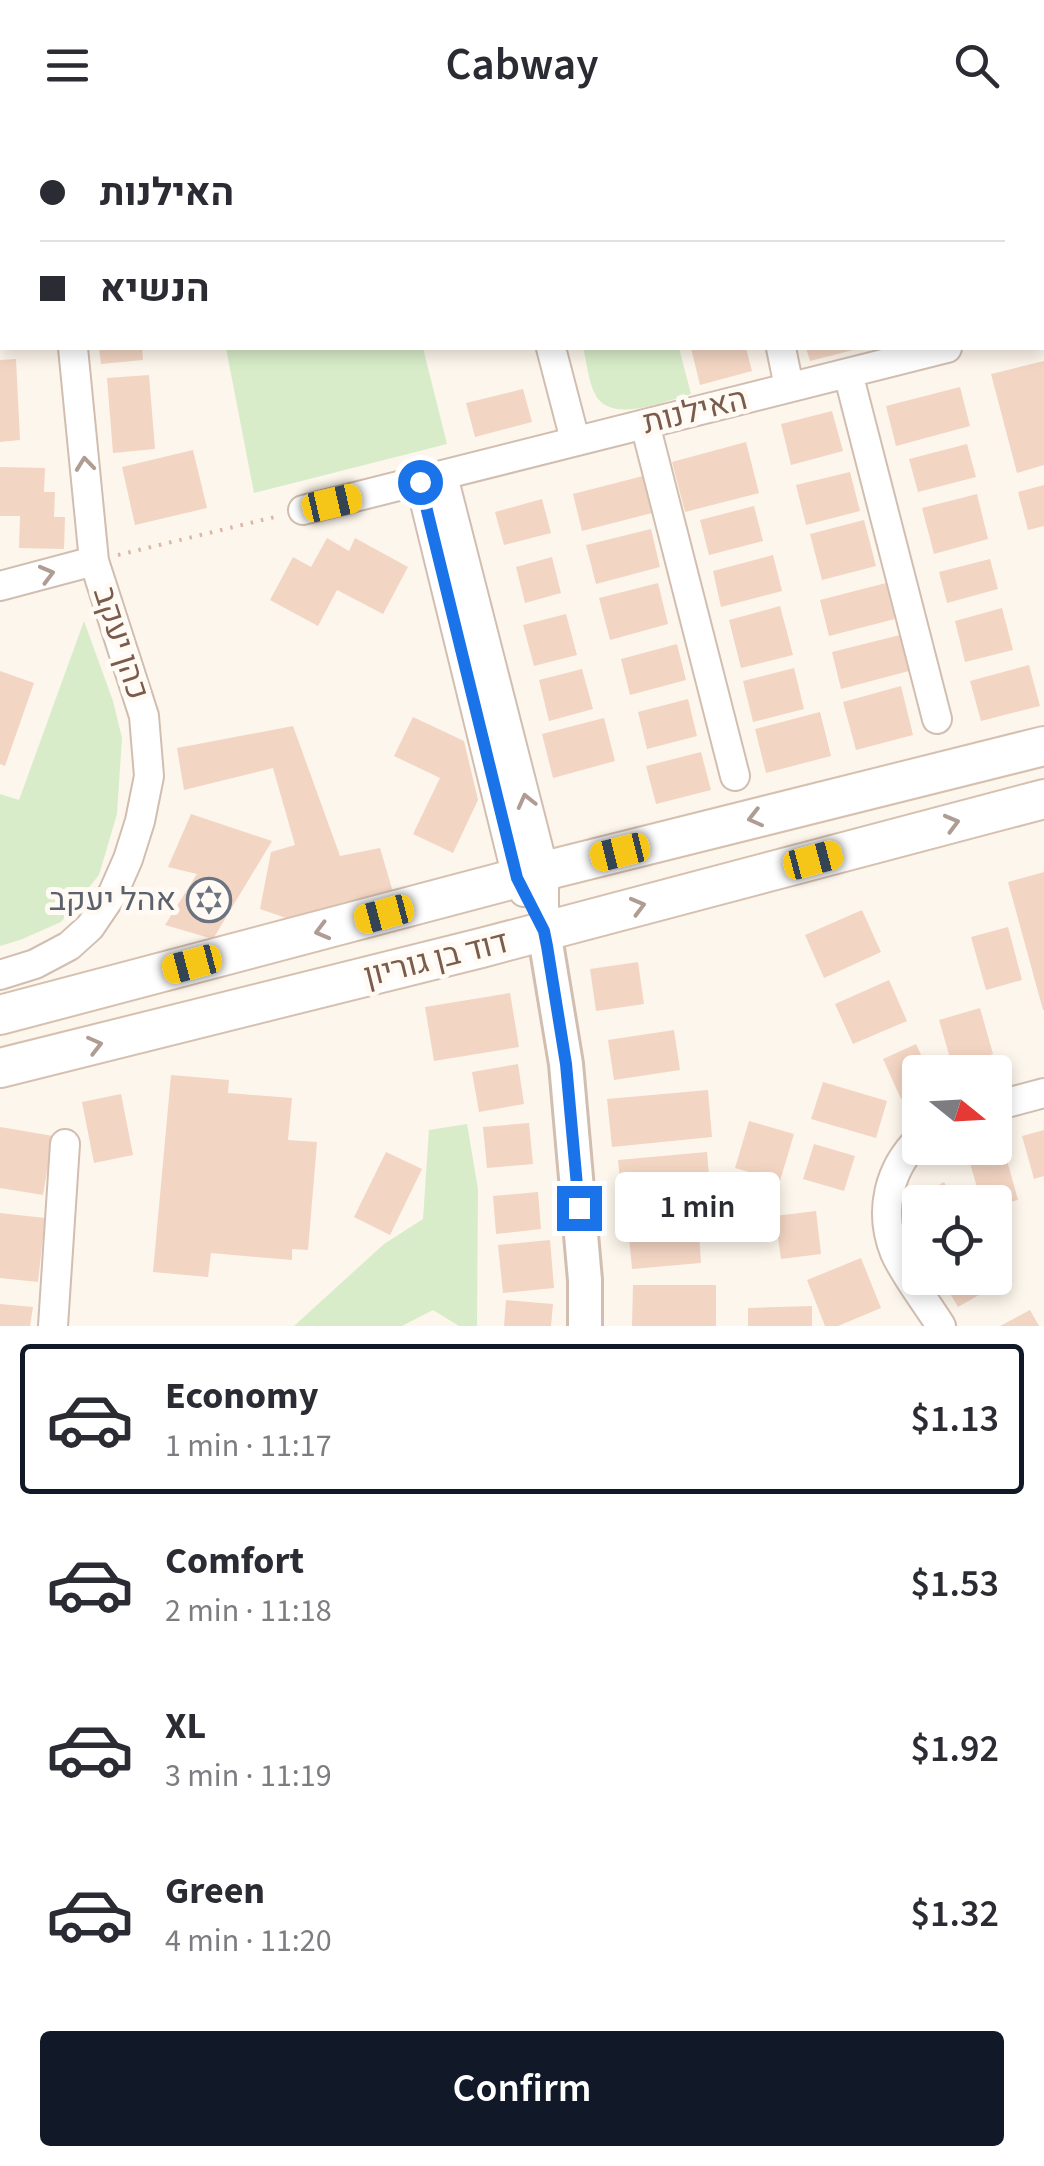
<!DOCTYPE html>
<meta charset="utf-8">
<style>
body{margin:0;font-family:"Source Sans 3",Heebo,sans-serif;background:#f2f2f3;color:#2b2b33;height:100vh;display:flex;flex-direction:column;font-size:38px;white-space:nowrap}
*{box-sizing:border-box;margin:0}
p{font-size:32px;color:#7c7c81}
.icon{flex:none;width:55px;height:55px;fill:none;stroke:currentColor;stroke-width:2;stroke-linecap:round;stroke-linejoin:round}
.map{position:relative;height:1196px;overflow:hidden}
.drawer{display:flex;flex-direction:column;background:#fff;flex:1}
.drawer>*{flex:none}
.top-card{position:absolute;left:0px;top:0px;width:1045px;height:220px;box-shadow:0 5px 15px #0003;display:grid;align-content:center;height:220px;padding:0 40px;background:#fff}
.needle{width:65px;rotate:108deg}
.fabs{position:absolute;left:902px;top:925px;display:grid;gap:20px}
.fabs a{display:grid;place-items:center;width:110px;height:110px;border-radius:10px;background:#fff;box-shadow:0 5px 15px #0003;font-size:50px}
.end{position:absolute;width:45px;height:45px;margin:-22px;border:12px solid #1a73e8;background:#fff;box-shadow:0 0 0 5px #fff}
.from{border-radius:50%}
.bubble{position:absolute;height:70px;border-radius:10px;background:#fff;box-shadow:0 5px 15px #0003;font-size:32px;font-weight:600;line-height:70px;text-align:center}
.car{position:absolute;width:30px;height:60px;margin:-30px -15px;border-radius:12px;box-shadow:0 0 8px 2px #0007;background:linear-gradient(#f5c518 24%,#345 0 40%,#f5c518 0 76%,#345 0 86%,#f5c518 0)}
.top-card b{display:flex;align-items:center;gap:35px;height:95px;font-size:38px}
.top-card b+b{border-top:2px solid #e1e1e2}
.top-card i{width:25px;height:25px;background:#2b2b33}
ul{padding:18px 0 0;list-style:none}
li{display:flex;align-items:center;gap:30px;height:150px;margin:0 20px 15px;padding:0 20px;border:5px solid transparent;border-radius:10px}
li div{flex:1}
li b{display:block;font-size:38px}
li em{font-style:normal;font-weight:600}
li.selected{border-color:#111827}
li>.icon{width:90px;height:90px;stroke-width:1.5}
.action{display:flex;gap:20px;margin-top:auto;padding:20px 40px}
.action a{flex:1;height:115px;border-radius:10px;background:#111827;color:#fff;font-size:40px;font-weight:600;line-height:115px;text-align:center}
header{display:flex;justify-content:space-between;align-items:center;height:130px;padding:0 40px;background:#fff;font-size:45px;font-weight:600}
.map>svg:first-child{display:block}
</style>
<header><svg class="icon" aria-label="menu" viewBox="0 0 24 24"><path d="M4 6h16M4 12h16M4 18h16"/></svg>Cabway<svg class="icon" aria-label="search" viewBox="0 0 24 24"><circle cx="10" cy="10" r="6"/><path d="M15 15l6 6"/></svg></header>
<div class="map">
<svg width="1044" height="1196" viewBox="0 0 1044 1196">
<rect width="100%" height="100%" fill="#fdf6ec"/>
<path fill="#d8ecc9" d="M186,0H369L370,2H186Z
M226,218H423L447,314L254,363Z
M583,218H679L691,264C666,271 610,295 595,264C588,251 587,232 583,218Z
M84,491L113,571L122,608L117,684L99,745L61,792L20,810L0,816V664L19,670Z
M467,994L478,1059L477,1196H459L433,1180L402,1196H294L384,1114L423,1089L429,1000Z"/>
<path fill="#f3d5c3" d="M99,218H142L143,230L101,234Z
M691,218H746L752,241L700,255Z
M806,218H857V219L810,231Z
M16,229L20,310L0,312V230Z
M1044,231V335L1017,343L991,244Z
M149,245L155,319L113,323L107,248Z
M960,257L970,296L896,316L886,276Z
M523,259L532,292L475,307L466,273Z
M832,281L843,321L791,335L781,294Z
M746,312L759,363L685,382L672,332Z
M967,314L976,347L918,362L909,329Z
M193,320L207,378L135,395L122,337Z
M0,337L45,338L44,362H55L54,387H65L64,419L19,418L20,386H0Z
M850,342L860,381L806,395L796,355Z
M643,346L652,383L582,401L573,364Z
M1044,355V396L1028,400L1018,362Z
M977,364L988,409L934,424L922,378Z
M542,369L551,403L504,415L495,382Z
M754,376L763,411L709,425L700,390Z
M864,390L876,436L822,450L810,404Z
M651,399L660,437L596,454L586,415Z
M327,408L349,421L355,408L408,437L383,484L337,460L318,496L270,470L293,427L311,437Z
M773,425L782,461L721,477L713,441Z
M552,427L561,463L525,473L516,437Z
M990,429L998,459L947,473L939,442Z
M658,453L668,494L610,510L599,468Z
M886,453L895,489L829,506L820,470Z
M780,476L793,525L741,538L729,490Z
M1002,478L1013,520L965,532L955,491Z
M566,484L577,525L534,536L523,495Z
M900,505L909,541L841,559L832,522Z
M677,514L686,550L630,565L621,529Z
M1029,535L1040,576L981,591L970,551Z
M794,538L804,579L753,592L743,551Z
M582,539L593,579L549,591L539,550Z
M0,541L34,553L5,636L0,634Z
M901,556L913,605L856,620L843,572Z
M688,569L697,606L647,619L638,582Z
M820,582L831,626L766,643L755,599Z
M413,587L464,611L478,670L453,723L413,704L440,648L394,626Z
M604,588L615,631L553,648L542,604Z
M293,596L340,726L380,718L393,762L289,789L260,779L271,722L295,715L273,638L184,660L177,618Z
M701,622L711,660L656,674L646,636Z
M191,684L272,711L213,809L165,795L197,744L168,737Z
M1044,742V880H1043L1008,752Z
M862,780L881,822L824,848L805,805Z
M1008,797L1022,850L986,860L971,807Z
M638,832L644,874L596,881L590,839Z
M889,850L907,891L853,914L835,874Z
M510,863L519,917L434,931L425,877Z
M980,878L993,924L952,935L939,890Z
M674,900L680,940L614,950L608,910Z
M916,914L929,942H920V960L901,969L883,929Z
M518,934L524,974L479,982L472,942Z
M171,945L229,950L228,963L292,968L288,1010L317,1012L308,1120L292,1119V1130L211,1123L208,1147L153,1142Z
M823,952L887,971L876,1008L811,989Z
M708,960L712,1007L612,1017L607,969Z
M121,964L133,1025L94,1033L82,972Z
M749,991L794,1004L780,1051L735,1038Z
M529,993L533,1034L487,1038L483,997Z
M0,997L53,1006L43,1065L0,1058Z
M1044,1000V1046L1034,1049L1022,1006Z
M1002,1012L1018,1070L995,1076V1072H981L967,1022L982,1018H995V1014Z
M814,1014L855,1026L844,1061L803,1049Z
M386,1022L422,1039L390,1105L354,1087Z
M707,1022L711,1069L623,1078L618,1030Z
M944,1052L955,1072H920V1109L902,1076Z
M538,1062L541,1099L496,1104L493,1066Z
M816,1081L821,1124L781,1129L775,1086Z
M0,1083L45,1088L38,1152L0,1148Z
M698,1089L701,1133L632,1139L628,1096Z
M550,1110L554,1158L503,1163L498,1115Z
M861,1128L881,1178L838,1196H825L807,1150Z
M941,1148H997L1000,1153L958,1177Z
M633,1155H716V1196H632Z
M506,1170L553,1174L551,1196H504Z
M0,1174L33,1177L30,1196H0Z
M812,1176V1196H748V1178Z
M1030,1180L1039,1196H1000Z"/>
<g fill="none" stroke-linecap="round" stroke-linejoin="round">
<defs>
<path id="minor" d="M51,0V2
M497,0V2
M1042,193H1044
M551,218L575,310
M781,218L789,257
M848,243L937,589
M645,294L735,646
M443,346L544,741V801
M420,352L517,748L524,762
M303,380L947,218
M0,456L94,431
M0,845L35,834L69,816L90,797L113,763L128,729L140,691L149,646L144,586L94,431L73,218
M995,976L1044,963
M920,1008C889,1038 878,1081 895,1123C904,1144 928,1175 941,1196
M53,1196L65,1014"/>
<path id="tertiary" d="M959,0L969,2
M1040,2L1041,0
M544,801L566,934L585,1150V1196"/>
<path id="secondary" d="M0,885L544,741L1044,616
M0,938L481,818L1044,669"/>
</defs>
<use href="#minor" stroke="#d1beb0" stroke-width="32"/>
<use href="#tertiary" stroke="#d1beb0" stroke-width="38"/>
<use href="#secondary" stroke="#d6c0b0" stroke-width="42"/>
<path stroke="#d9b8a5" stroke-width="4" stroke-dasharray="2.5 8" stroke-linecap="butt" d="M118,425L279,386"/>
<use href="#minor" stroke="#fff" stroke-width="28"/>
<use href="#tertiary" stroke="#fff" stroke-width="32"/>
<use href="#secondary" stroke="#fff" stroke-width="38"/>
</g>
<defs><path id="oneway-chevron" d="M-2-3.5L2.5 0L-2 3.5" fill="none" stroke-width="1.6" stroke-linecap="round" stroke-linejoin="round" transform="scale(2.5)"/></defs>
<g stroke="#af9d94">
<use href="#oneway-chevron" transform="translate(85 334) rotate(-96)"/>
<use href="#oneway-chevron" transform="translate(47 444) rotate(-15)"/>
<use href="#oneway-chevron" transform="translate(526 671) rotate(-104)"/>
<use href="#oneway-chevron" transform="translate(755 688) rotate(166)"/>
<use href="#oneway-chevron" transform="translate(952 693) rotate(-15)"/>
<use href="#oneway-chevron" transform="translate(638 776) rotate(-15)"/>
<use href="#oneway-chevron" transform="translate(322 801) rotate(165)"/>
<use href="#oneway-chevron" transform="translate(95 915) rotate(-14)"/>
</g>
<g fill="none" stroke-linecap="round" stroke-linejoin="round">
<path stroke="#1a73e8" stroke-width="12" d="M420,352L517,748L544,801L547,816L566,934L579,1078"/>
</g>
<defs>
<symbol id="synagogue-ring" viewBox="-11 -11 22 22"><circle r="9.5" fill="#fffaf3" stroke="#6b7280" stroke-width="1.5"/><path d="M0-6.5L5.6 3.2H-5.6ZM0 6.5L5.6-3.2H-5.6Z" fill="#6b7280"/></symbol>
</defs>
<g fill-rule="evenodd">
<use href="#synagogue-ring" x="184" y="745" width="50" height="50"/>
</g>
<g text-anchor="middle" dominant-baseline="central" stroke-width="10" stroke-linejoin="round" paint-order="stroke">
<g font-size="32" fill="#7a5c4d" stroke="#fffaf3">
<text transform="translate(695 281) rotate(-14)">האילנות</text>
<text transform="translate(121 513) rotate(72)">כהן יעקב</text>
<text transform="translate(436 829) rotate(-14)">דוד בן גוריון</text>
</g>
<g font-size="32" fill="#5b616d" stroke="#fffaf3" text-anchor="end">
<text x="176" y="770">אהל יעקב</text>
</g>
</g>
</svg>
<div class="fabs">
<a><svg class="needle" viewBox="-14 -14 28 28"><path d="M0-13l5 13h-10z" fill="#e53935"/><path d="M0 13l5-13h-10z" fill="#7c7c81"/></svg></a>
<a><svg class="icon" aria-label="locate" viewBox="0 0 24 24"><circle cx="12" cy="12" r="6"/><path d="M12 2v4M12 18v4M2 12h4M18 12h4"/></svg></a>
</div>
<i class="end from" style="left:420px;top:352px"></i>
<i class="end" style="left:579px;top:1078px"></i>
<div class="bubble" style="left:615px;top:1042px;width:165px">1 min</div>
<i class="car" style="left:332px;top:373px;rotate:77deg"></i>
<i class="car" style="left:620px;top:722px;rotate:256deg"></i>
<i class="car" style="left:813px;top:730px;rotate:75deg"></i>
<i class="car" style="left:384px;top:784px;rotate:255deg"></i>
<i class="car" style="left:192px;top:834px;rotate:255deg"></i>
<div class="top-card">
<b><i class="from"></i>האילנות</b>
<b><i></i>הנשיא</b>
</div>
</div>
<section class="drawer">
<ul>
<li class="selected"><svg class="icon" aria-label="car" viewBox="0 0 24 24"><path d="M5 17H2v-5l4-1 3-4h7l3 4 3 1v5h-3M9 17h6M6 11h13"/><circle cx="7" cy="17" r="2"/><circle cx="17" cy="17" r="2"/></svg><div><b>Economy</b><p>1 min · 11:17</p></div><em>$1.13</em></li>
<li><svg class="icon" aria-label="car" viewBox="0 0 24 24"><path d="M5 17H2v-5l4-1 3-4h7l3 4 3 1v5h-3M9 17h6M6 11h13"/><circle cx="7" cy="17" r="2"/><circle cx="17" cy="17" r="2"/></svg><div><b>Comfort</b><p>2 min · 11:18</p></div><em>$1.53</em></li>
<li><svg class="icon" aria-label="car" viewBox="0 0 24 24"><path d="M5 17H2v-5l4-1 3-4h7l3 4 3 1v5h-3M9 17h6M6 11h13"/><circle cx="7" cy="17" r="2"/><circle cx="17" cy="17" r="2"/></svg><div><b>XL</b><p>3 min · 11:19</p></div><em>$1.92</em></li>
<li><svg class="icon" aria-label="car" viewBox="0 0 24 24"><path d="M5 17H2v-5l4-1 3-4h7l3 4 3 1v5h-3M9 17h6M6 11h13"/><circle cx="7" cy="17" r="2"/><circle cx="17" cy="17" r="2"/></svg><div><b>Green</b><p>4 min · 11:20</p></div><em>$1.32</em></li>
</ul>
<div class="action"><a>Confirm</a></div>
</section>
